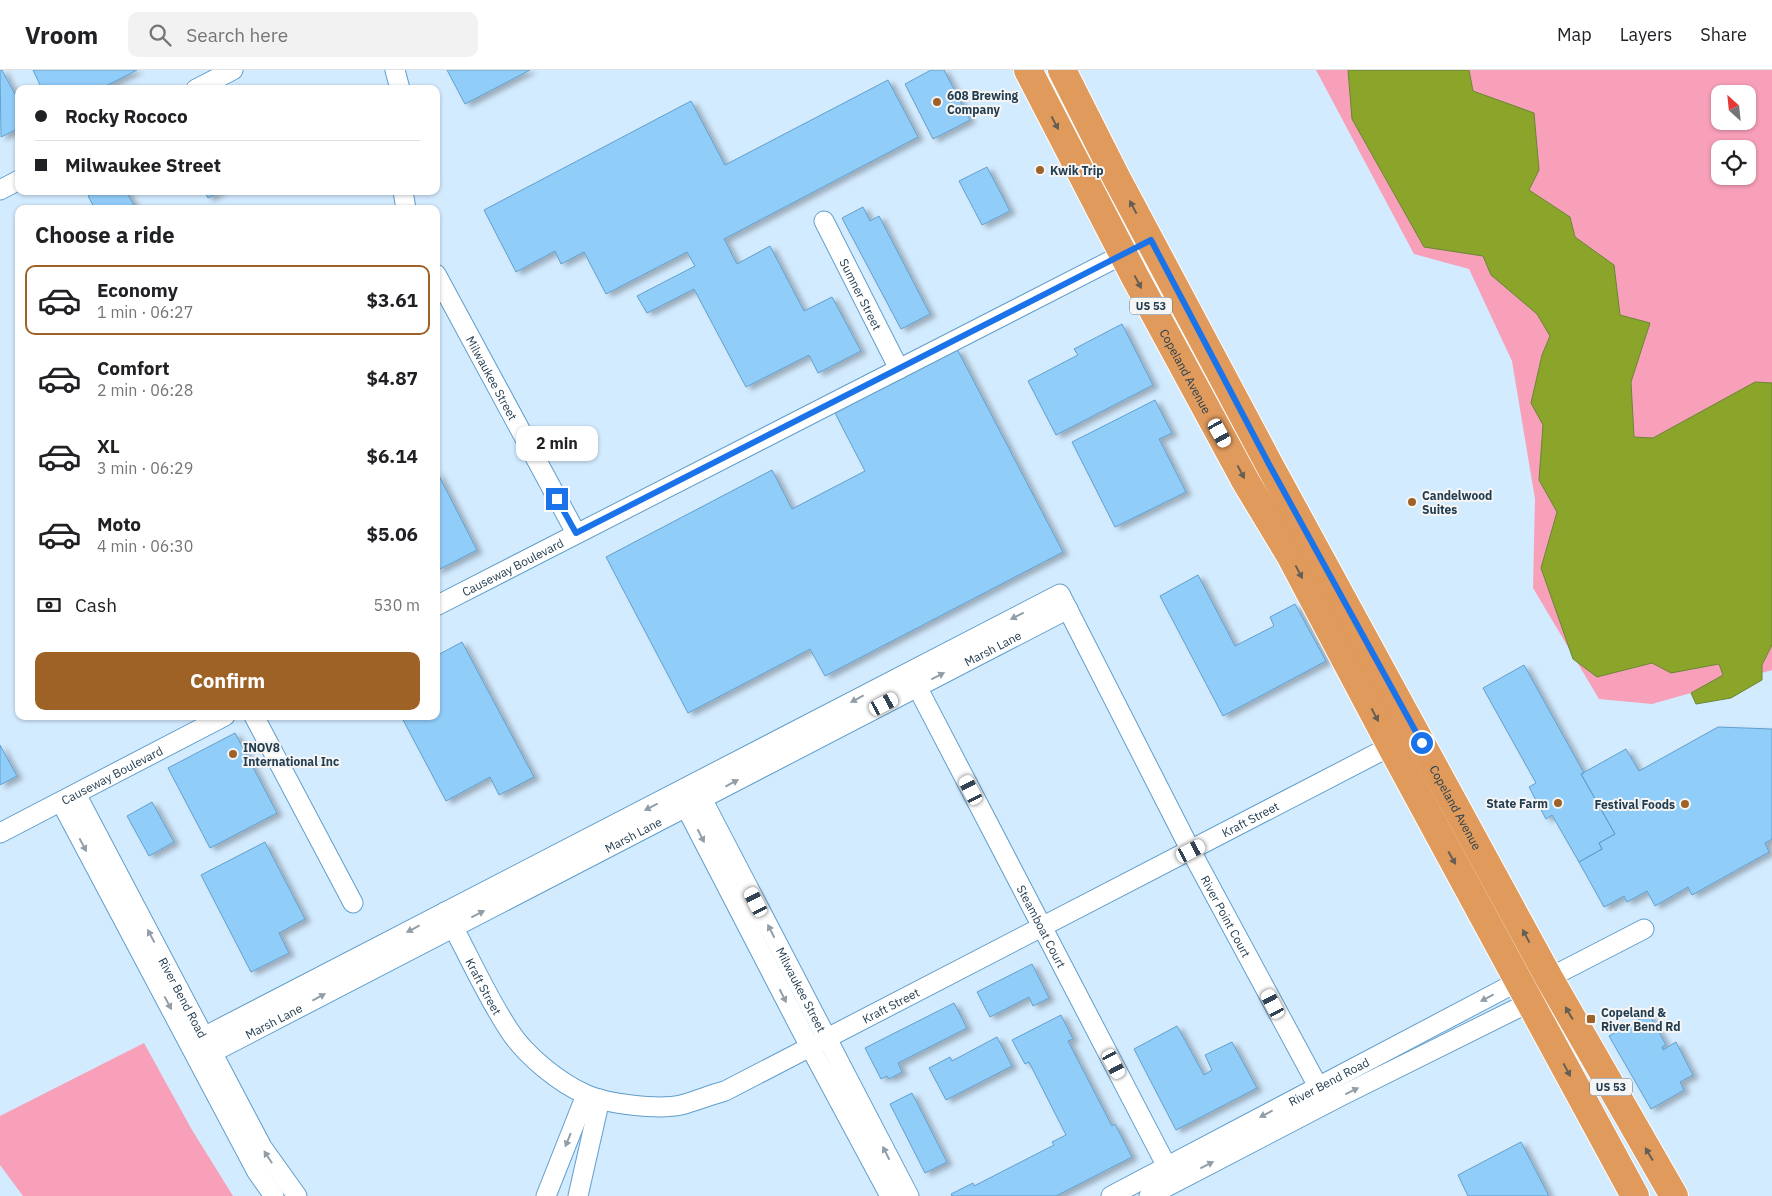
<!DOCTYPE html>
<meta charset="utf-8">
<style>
body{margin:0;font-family:"IBM Plex Sans",sans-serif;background:#f2f2f2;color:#202124;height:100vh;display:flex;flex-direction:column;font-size:19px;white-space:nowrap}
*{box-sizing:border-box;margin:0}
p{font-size:16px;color:#757577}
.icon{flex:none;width:28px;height:28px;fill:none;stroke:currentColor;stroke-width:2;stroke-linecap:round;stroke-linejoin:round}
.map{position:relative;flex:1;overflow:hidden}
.side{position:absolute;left:15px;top:135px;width:425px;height:515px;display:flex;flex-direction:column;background:#fff;border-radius:10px;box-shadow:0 1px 4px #0004}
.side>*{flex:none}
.guide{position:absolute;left:15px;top:15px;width:425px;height:110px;border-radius:10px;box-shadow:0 1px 4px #0004;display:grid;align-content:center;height:110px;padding:0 20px;background:#fff}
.needle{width:32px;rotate:333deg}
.controls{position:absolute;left:1711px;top:15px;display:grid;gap:10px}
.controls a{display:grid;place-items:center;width:45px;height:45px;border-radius:10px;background:#fff;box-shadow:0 1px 4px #0004;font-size:25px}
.end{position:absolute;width:22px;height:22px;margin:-11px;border:6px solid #1a73e8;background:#fff;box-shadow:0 0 0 2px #fff}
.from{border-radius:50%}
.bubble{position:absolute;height:35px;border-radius:10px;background:#fff;box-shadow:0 1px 4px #0004;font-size:16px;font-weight:700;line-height:35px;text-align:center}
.car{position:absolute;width:15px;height:30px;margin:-15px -8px;border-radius:6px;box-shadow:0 0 4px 1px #0007;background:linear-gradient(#fff 24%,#345 0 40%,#fff 0 76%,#345 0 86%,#fff 0)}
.guide b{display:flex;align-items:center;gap:18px;height:48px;font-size:19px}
.guide b+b{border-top:1px solid #e0e0e0}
.guide i{width:12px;height:12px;background:#202124}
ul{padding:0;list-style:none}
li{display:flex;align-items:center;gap:15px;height:70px;margin:0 10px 8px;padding:0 10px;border:2px solid transparent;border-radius:10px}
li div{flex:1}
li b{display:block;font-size:19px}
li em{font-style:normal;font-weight:700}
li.on{border-color:#9f6226}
li>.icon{width:45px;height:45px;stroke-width:1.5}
h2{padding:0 20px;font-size:22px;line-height:60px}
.pay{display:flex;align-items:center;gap:12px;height:55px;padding:0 20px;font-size:19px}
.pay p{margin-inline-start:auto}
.action{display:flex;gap:10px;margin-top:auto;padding:10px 20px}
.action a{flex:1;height:58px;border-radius:10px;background:#9f6226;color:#fff;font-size:20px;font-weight:700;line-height:58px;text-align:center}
header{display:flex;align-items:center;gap:30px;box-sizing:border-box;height:70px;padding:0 25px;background:#fff;border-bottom:1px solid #e0e0e0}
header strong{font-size:24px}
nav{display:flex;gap:28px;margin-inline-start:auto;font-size:18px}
.search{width:350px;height:45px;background:#f2f2f2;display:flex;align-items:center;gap:12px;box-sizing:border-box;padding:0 18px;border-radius:10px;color:#757577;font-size:19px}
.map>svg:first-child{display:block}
</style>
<header>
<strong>Vroom</strong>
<div class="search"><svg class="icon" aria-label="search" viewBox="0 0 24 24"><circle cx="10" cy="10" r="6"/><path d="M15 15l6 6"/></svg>Search here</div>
<nav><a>Map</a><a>Layers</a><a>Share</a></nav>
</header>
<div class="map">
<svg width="1772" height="1126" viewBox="0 0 1772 1126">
<defs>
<filter id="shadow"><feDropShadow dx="5.5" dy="3" stdDeviation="2.5" flood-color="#0004"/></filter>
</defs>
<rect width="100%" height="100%" fill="#d3ebff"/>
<path fill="#f89fb9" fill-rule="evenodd" d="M1316,0H1772V600L1652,634L1599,629L1533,518L1535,429L1512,291L1469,199L1414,184ZM1720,24H1748V51H1720ZM1720,79H1748V106H1720Z
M144,973L192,1060L233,1126H23L0,1095V1046Z"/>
<path fill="#8aa52a" stroke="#6b8635" d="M1348,0H1469L1473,21L1534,43L1539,100L1529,120L1570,147L1575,167L1614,195L1620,245L1650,253L1631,312L1634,367L1653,368L1755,312L1772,313V575L1762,595V610L1731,628L1696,634L1691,623L1723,605L1719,594L1671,603L1652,593L1597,607L1573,589L1541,498L1557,442L1539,410L1543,355L1531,333L1542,285L1550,266L1537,244L1491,205L1483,186L1424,177L1352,49Z"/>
<path fill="#91cdf9" stroke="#629fcc" filter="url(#shadow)" d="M0,0H2L19,32V58L1,67Z
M33,0H137L100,19H42Z
M447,0H530L465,34Z
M931,0H944L970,50L933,69L905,14Z
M888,10L918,67L724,169L737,194L770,176L804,241L832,227L861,281L818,303L809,285L746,317L694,219L647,243L637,226L695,196L687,182L606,224L584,182L561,194L555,181L516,202L484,140L691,31L725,95Z
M987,97L1010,141L982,155L959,111Z
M96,121H126L136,139H95L88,126Z
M204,121H221L208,128Z
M863,137L870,151L879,146L930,244L901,259L842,148Z
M1122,254L1153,315L1056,365L1028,311L1078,285L1074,279Z
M957,279L1063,482L825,606L810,579L688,643L606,487L772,400L792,439L865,401L835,343Z
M1155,330L1172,363L1159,369L1186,422L1115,457L1072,372Z
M436,400L477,480L436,501Z
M1198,505L1235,576L1274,556L1270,547L1295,534L1326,591L1223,646L1160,526Z
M462,572L534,707L499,725L490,707L446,731L401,646H436V586Z
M1524,595L1584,703L1581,704L1615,764L1599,773L1602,779L1579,792L1552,745L1546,749L1529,717L1536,713L1483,618Z
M1718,657L1772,659V769L1765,773L1769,782L1692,825L1688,817L1655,836L1647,821L1627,832L1624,826L1604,837L1579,792L1602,779L1599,773L1615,764L1581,704L1626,679L1639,701Z
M235,663L277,743L210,778L168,698Z
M0,675L17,706L0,715Z
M152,732L174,772L149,786L127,746Z
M265,772L305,849L279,863L289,883L251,902L201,805Z
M1032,894L1049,928L1033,936L1029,927L990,947L977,922Z
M954,933L967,958L898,993L902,1002L889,1009L887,1006L881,1009L865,978Z
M1649,944L1666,975L1662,977L1663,980L1676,972L1693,1005L1680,1012L1684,1020L1651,1039L1609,966Z
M1061,945L1073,969L1068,971L1112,1056L1115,1054L1132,1087L1056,1126H952L951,1124L973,1113L974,1116L1054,1075L1052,1072L1066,1065L1029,992L1025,994L1012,970Z
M1177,956L1204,1005L1212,1000L1205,985L1232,972L1257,1018L1176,1060L1134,979Z
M997,967L1012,996L946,1030L929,998L950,987L952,991Z
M912,1023L947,1092L925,1103L890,1034Z
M1521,1072L1549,1126H1468L1458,1105Z"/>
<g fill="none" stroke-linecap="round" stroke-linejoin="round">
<defs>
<g id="minor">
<path d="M395,0L400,19"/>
<path d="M196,19L233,0"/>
<path d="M0,120L19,110"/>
<path d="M403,121L406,139"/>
<path id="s1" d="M824,151L899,299"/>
<path id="s2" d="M436,204L576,463"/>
<path id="s3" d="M436,536L1151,170"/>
<path id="s4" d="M912,607L1175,1112"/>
<path d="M254,646L353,833"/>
<path id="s5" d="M697,719L909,1126"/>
<path id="s6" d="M76,724L262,1077L297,1126"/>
<path d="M680,726L810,977L890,1126"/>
<path d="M61,732L257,1102L274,1126"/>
<path id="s7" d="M0,763L225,646"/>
<path id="s8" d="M445,842C467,881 484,922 509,960C525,985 559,1013 587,1025C608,1034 658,1040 681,1035C696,1031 710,1025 725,1021L1391,676"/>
<path id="s9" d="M190,974L1060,524L1191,781L1327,1033"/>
<path id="s10" d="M198,990L1068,539"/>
<path d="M546,1126L586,1025"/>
<path d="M578,1126L600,1029"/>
<path id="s11" d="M1111,1126L1519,911L1531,910"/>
<path d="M1149,1126L1341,1026L1530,932L1549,908L1644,859"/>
</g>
<g id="highway">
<path id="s12" d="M1028,0L1135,207L1246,412L1290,485L1391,676L1635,1126"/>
<path id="s13" d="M1062,0L1116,107L1271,398L1549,908L1674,1126"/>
</g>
</defs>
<use href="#minor" stroke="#619ecb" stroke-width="21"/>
<use href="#highway" stroke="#fff" stroke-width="30"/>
<use href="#minor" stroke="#fff" stroke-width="19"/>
<use href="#highway" stroke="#df9a5c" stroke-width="28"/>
</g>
<defs><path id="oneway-solid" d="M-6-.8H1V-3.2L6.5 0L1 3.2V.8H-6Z" transform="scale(1.25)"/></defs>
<g fill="#655e54">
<use href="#oneway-solid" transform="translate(1055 53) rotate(62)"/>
<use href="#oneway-solid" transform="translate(1133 137) rotate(-118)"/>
<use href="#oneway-solid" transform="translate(1138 212) rotate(62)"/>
<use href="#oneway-solid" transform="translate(1241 402) rotate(62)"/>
<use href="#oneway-solid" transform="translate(1299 502) rotate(62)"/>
<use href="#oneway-solid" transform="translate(1375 645) rotate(62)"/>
<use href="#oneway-solid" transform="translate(1452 788) rotate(61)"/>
<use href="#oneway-solid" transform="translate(1526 866) rotate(-118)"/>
<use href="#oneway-solid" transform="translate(1569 943) rotate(-120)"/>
<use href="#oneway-solid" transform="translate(1567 1000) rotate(62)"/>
<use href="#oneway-solid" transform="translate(1649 1084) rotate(-121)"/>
</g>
<g fill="#919ea8">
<use href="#oneway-solid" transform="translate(1017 546) rotate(153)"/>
<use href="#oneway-solid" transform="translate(938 606) rotate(-27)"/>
<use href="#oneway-solid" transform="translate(857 629) rotate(152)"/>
<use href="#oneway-solid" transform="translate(732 713) rotate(-28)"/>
<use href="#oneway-solid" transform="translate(651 737) rotate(153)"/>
<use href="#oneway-solid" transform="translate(701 766) rotate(63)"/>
<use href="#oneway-solid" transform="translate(83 775) rotate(62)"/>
<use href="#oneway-solid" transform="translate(478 844) rotate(-27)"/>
<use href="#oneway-solid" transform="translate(413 859) rotate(152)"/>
<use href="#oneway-solid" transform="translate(771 861) rotate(-117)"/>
<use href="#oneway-solid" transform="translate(151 866) rotate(-118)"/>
<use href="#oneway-solid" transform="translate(783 926) rotate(63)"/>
<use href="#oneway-solid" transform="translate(319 927) rotate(-28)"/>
<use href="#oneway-solid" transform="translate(1487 928) rotate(152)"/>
<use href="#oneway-solid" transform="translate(168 933) rotate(62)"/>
<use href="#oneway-solid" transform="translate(1352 1021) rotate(-26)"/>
<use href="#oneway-solid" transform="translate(1266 1044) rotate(152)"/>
<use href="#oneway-solid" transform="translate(568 1070) rotate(112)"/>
<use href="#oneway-solid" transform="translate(886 1083) rotate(-117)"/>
<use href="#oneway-solid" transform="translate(268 1087) rotate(-123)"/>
<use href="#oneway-solid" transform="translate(1207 1095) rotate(-27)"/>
</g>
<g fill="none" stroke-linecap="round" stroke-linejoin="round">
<path stroke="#1a73e8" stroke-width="6" d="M557,429L576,463L1151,170L1271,398L1422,673"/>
</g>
<g fill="#9f6226" stroke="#f5f5f5" stroke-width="2">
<circle cx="937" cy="32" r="5"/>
<circle cx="1040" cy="100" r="5"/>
<circle cx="1412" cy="432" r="5"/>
<circle cx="233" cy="684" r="5"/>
<circle cx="1558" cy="733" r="5"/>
<circle cx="1685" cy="734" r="5"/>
<rect x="1586" y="944" width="10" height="10" rx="2.5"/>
</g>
<g text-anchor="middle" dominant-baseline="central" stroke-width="4" stroke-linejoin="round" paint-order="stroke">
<g fill="#f5f5f5" stroke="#627482" stroke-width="1">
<rect x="1130" y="227.5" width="42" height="17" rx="4"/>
<rect x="1590" y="1008.5" width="42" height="17" rx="4"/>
</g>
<g font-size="11" font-weight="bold" fill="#233d50">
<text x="1151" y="236">US 53</text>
<text x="1611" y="1017">US 53</text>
</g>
<g font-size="12" font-weight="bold" fill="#233d50" stroke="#f5f5f5" text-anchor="start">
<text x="947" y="25">608 Brewing<tspan x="947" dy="14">Company</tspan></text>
<text x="1050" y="100">Kwik Trip</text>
<text x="1422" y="425">Candelwood<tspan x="1422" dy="14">Suites</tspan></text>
<text x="243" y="677">INOV8<tspan x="243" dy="14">International Inc</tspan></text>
<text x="1548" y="733" text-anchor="end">State Farm</text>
<text x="1675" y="734" text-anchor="end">Festival Foods</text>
<text x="1601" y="942">Copeland &amp;<tspan x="1601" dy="14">River Bend Rd</tspan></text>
</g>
<g font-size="12" fill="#233d50" stroke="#f5f5f5">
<text stroke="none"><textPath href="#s1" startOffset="82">Sumner Street</textPath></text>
<text stroke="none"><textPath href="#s12" startOffset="340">Copeland Avenue</textPath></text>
<text stroke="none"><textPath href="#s2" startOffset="118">Milwaukee Street</textPath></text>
<text stroke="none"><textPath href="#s3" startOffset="86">Causeway Boulevard</textPath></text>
<text stroke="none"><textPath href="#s10" startOffset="895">Marsh Lane</textPath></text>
<text stroke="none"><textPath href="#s7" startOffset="126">Causeway Boulevard</textPath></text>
<text stroke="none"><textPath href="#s13" startOffset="836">Copeland Avenue</textPath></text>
<text stroke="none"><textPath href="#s8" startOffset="970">Kraft Street</textPath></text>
<text stroke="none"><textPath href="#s10" startOffset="490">Marsh Lane</textPath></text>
<text stroke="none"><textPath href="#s9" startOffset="1342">River Point Court</textPath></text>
<text stroke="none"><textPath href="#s4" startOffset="281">Steamboat Court</textPath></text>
<text stroke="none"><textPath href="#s8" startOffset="84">Kraft Street</textPath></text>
<text stroke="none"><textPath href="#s5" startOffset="226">Milwaukee Street</textPath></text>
<text stroke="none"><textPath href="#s6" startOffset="230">River Bend Road</textPath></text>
<text stroke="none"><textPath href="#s8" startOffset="565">Kraft Street</textPath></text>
<text stroke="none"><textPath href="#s10" startOffset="85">Marsh Lane</textPath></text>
<text stroke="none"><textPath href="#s11" startOffset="246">River Bend Road</textPath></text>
</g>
</g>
</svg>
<div class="controls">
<a><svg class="needle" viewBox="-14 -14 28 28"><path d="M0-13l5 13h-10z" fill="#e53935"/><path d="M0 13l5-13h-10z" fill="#757577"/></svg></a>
<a><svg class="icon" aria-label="locate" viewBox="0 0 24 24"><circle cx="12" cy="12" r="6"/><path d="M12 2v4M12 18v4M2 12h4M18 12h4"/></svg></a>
</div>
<i class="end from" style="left:1422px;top:673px"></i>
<i class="end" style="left:557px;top:429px"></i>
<div class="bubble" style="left:516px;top:356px;width:82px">2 min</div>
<i class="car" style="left:1220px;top:363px;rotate:151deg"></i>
<i class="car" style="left:884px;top:634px;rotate:62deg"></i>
<i class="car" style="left:971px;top:720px;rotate:333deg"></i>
<i class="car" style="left:1191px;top:781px;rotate:63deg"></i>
<i class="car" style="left:756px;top:832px;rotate:333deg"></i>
<i class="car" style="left:1273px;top:934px;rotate:332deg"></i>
<i class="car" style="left:1114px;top:994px;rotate:152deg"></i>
<div class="guide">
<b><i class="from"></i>Rocky Rococo</b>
<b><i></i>Milwaukee Street</b>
</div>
<section class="side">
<h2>Choose a ride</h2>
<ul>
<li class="on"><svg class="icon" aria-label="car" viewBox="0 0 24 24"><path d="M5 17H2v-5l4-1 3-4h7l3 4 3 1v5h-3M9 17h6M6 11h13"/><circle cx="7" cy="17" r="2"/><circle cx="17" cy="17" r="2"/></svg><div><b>Economy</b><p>1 min · 06:27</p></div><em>$3.61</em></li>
<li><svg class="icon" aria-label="car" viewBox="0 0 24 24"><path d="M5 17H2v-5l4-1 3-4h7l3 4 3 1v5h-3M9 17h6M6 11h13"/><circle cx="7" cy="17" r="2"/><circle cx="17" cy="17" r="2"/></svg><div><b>Comfort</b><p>2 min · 06:28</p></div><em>$4.87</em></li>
<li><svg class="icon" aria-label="car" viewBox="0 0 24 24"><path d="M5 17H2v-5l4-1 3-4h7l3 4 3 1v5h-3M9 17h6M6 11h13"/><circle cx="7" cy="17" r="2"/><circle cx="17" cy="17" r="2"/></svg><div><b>XL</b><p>3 min · 06:29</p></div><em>$6.14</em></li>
<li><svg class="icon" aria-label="car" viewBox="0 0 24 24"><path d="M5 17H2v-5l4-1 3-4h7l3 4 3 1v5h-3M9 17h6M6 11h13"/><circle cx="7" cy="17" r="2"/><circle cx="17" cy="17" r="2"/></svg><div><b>Moto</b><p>4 min · 06:30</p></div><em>$5.06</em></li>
</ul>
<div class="pay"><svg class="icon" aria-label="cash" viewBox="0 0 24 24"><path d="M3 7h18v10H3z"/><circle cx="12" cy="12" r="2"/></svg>Cash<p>530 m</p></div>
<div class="action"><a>Confirm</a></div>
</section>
</div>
